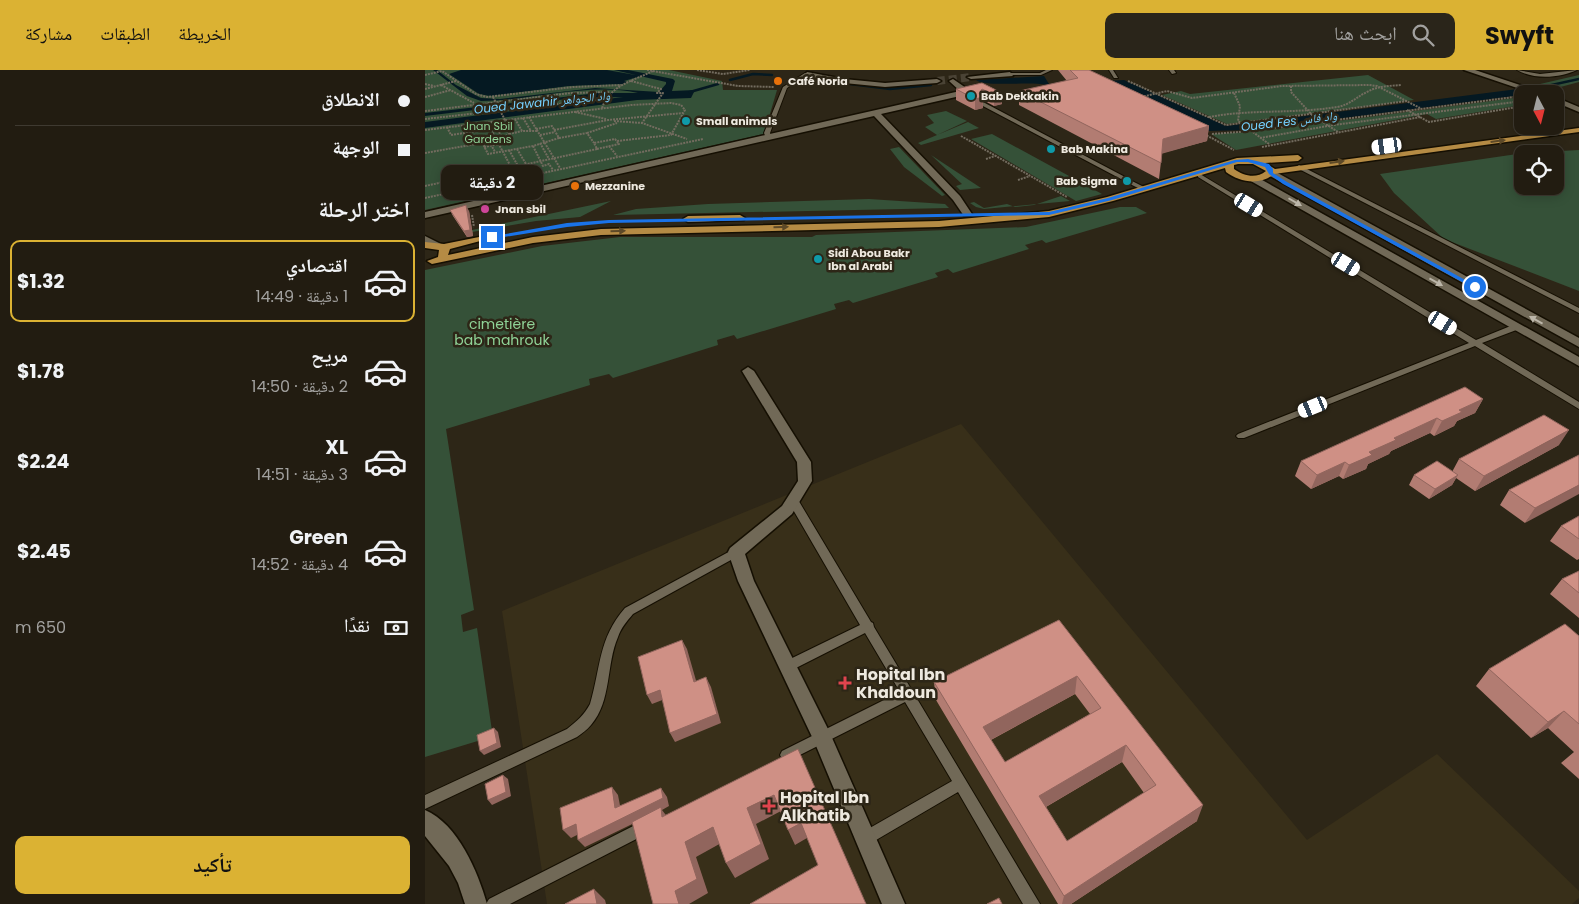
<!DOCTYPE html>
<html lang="ar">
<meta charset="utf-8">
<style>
body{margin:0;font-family:Poppins,"Noto Naskh Arabic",sans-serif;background:#2a251a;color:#f1f3f6;direction:rtl;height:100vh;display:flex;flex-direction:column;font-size:19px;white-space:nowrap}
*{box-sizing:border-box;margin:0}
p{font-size:16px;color:#a2a19f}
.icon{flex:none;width:28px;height:28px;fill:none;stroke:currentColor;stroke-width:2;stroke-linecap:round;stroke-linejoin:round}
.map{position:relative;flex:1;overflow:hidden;direction:ltr}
.side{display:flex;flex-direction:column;background:#221c11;width:425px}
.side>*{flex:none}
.banner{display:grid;align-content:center;height:110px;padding:0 15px;background:#221c11}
.needle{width:32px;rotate:173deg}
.controls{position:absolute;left:1089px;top:15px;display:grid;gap:10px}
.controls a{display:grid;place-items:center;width:50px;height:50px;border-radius:10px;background:#221c11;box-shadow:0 2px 12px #0003,0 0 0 1px #3f3a31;font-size:25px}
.end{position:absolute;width:22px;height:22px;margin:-11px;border:6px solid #1a73e8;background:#fff;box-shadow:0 0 0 2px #fff}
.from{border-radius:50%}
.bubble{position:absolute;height:35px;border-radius:10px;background:#221c11;box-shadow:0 2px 12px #0003,0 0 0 1px #3f3a31;font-size:16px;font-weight:700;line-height:35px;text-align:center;direction:rtl}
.car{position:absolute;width:15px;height:30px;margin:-15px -8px;border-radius:6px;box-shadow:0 0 4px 1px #0007;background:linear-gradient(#fff 24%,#345 0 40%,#fff 0 76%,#345 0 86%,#fff 0)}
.banner b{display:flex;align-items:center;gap:18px;height:48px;font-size:19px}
.banner b+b{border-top:1px solid #3f3a31}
.banner i{width:12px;height:12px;background:#f1f3f6}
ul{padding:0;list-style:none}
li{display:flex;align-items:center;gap:15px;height:82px;margin:0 10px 8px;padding:0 5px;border:2px solid transparent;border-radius:10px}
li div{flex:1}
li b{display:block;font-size:19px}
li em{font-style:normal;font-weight:700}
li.active{border-color:#dbb233}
li>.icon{width:45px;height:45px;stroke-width:1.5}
h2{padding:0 15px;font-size:22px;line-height:60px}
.pay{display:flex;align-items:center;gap:12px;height:55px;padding:0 15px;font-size:19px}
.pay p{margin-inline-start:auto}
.primary-button{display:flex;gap:10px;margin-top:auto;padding:10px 15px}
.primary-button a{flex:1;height:58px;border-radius:10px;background:#dbb233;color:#111;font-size:20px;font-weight:700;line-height:58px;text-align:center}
header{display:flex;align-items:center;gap:30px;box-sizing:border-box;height:70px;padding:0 25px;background:#dbb233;color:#111}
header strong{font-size:24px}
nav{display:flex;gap:28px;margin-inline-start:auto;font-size:18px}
.search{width:350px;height:45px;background:#2a251a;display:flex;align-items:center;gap:12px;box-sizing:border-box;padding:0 18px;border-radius:10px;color:#a2a19f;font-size:19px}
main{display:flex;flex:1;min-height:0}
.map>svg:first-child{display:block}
</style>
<header>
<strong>Swyft</strong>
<div class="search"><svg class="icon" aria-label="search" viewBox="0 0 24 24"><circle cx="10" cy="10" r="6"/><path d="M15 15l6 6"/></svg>ابحث هنا</div>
<nav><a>الخريطة</a><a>الطبقات</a><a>مشاركة</a></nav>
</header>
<main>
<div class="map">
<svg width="1154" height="834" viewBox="0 0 1154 834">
<rect width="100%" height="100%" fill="#2d2617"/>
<path fill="#382f19" d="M536,354L882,770L1012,684L1154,821V828L1147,834H122L77,541Z"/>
<path fill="#355138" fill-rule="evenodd" d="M0,0H244L297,11L298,20H352L339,64L0,140Z
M943,5L989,30L802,54L737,25L756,21L765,24Z
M1154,5V12L1128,19L1115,14Z
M1097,27V35L1011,49L1002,44L811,80L786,64L827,62Z
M521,41L542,51L512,65L500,57L509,53L502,45Z
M543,52L554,58L496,75L493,73Z
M567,64L677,124L651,131L546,69Z
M474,77L520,125L517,126L479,97L465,79Z
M1154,80V221L1019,169L969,123L955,104L1099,83ZM1098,84H1130V116H1098Z
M506,85L556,118L535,120L531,116L537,114Z
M636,126L645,131L559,139L551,137L545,133L549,132L559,138L582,134L590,137L609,135Z
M444,129L520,134L524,138L188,145L211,139L283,134Z
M186,131L155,147L111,151L47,162V160Z
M695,137H711L722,143L621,173L617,170L600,175L604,179L528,203L523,199L510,203L513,207L428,233L424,230L409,234L411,239L312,269L309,265L292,270L293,275L188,308L184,304L164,309L165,315L21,359L49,540L36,545L38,562L52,558L67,661L56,670L0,687V200L117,176L195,167H387L391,165L601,157Z"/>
<path fill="#051922" d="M8,0H12L31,15L56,28L75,29L170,18L234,22L241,14V12L189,0H203L248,9L250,11L247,21L270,20L266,28L212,30L0,58V52L198,27L150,28L0,46V43L173,23H213C161,12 108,31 56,31L42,26Z
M36,0H182L216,6L199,11L202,12L198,14L144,16L65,26L54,24L24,4Z
M619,6L624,14L699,10L801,56L1093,19L1104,24L825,60L782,61L784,57L699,18L626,16C609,10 560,18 551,10Z"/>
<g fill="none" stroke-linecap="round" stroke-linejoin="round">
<path stroke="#051922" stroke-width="2.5" d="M385,9L465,19L506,15
M305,10L328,4L347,5
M265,22L293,14
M1094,22L1154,9"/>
<path stroke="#4a4335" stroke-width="8" stroke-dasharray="8 4" stroke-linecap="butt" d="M512,11L546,7"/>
<defs>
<path id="lane" d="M621,0H627L616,5H585L583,4L585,3H615Z
M684,0H688L693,8H689Z
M744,0H749L751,3L747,4Z
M1092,0L1115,4L1152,0C1135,8 1109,10 1092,0Z
M380,3L384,4L362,18L345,63L346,67L341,68L339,63L358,17Z
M558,32L700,107L701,108L696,109L556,35Z
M874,95L1154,238V243L872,98L871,97Z
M775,104L1051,270L1088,255H1094V259L1057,273L1154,332V339L1050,276L819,368H813L811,366L813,364L1044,273L773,107V105Z
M707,111L721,118L722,119L717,120L705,114L704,113Z
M368,427L372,428L446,552L448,553L449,557L615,834H598L533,722L446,773L441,775L436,773L434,768L436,763L527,711L480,632L367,689L362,691L357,689L355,685L357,681L475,622L440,563L367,600L363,601L359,600L357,596L359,592L435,555L363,431Z
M311,478L315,479L316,482L315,485L208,544C202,551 196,558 193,567C181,594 187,631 166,655C162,660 157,663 152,667L0,739V725L142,659C152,651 159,645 165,634C176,597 173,569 200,538Z
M220,750L225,752L227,757L225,762L85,834H61L64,829Z"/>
<path id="street" d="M1039,0H1050L1122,24H1110Z
M382,2L419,9L460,13L512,9L516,11L512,13L460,17L419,13L379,6Z
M585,2L588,6L546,9L542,7Z
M528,9L544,20V24L456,44L535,126L547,144L545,146H539L528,130L449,46L0,148V142L535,21L524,11Z
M1130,27L1154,37V42L1130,32Z
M323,297L329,301L386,392L387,411L367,444L320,484L329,511L404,661L480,834H457L389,671L313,511L303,482L305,478L357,436L373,411L372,392L317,301Z"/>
<path id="secondary" d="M843,101H849L1154,268V277L843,105Z
M824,106H830L1154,287V296L824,110Z
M0,166L16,174L11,177L0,173Z
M0,740C33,754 53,802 62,834H40L33,813L24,796L0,766Z"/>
<path id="primary" d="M1154,58V62L849,104C835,116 814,112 801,102L800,98L688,131L624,147L514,157L176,165L108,173L7,194L2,191L13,187L14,180L0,178V172L19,174L54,167L59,170L25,179L23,185L108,167L176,159L514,151L624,141L682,127L812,88L873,85L877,88L873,91L840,93L850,99ZM813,94H828L841,101C831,109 819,106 809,99V95Z
M315,145L320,148L319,150L263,152L258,149L263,146Z"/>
</defs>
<use href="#lane" stroke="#150f02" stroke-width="2"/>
<use href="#street" stroke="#150f02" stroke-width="3"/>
<use href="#secondary" stroke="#150f02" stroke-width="3"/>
<use href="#primary" stroke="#150f02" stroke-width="3"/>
<path stroke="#736c5f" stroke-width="2" stroke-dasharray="2 1" stroke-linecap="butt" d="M222,0L313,16L349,17
M272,0L298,4L325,0
M0,5L17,1L51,24L62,27L148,17L196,15
M206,11L236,19L232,23H238L217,53
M703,11L801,55L982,31
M0,14L9,16
M16,15L49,33
M866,16V22L887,45L913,62
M0,19L31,11
M809,23L815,36L813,51L844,74
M0,27L26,20
M68,27L80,50
M716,27L742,21L767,28L857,16L944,15L952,16L995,38
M177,38C185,15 208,11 228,1
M982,40L1004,52L1098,36
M0,41L146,23L185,22
M150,42L181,49
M104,47L135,98
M784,47C826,39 869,44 912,37C925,35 931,27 942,22C952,16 964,16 976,15
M98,48L106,61
M0,49L178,29
M90,49L97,61H112
M69,51L77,68
M189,51L217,53L262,69
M62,52L86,97
M22,57L26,65L66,59
M0,60L206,35L246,33L256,35L260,40L246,65L192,71
M129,60L183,50L258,43
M162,63L192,53
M84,64L97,61
M779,64L809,80
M787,64L826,61L1089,27
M115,65L130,62
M536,66L642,127
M71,67L56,70L63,84L108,76L134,68L127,56L111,59
M134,68L162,63L169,73
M835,68L908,55L1098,31
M63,69L70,82
M190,69L194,74L172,79L169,73Z
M73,71L84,64L76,50
M115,73L124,89
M108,76L118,96L124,94L128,100
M184,76L192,86
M59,77L74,74
M837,77L995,47
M92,79L104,99L98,100L101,105
M84,80L93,96
M0,83L57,73
M561,89L570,86
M593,110L605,106
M0,116L172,79
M0,128L278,69
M47,145L49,157"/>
<use href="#lane" fill="#716957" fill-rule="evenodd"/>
<use href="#street" fill="#716957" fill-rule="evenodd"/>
<use href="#secondary" fill="#716957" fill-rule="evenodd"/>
<use href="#primary" fill="#b58b44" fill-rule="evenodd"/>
</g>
<path fill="#b27c72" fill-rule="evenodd" d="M633,0H664L784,56L782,71L737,83L734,109L594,35V21L642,11Z
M557,13L577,23V34L569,36L558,30V38L550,40L531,30V19Z
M25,140L44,141L48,166L42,167L28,146Z
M1058,329L1050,343L1032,351L1029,356L1009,366L1005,363L966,381L964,384L943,394L941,399L918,409L914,406L886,419L870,406L876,391Z
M1134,375L1050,421L1031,408L1027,415L1004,429L984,415L989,405L1027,402L1034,389Z
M1154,385L1100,453L1075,435L1084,420Z
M1154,446V489L1152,490L1125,471L1136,456Z
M1154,501V548L1125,524L1137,509Z
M634,550L772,751L646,834H633L511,630L509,612ZM650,624L665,644L580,692L566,670ZM697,692L719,723L642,771L621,737Z
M1154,566V709L1136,693L1149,682L1123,658L1106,668L1051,616L1064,599Z"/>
<path fill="#91655d" d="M557,19L558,38L550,40V29Z
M577,23V34L569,36V25Z
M784,56L782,71L736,84L738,69Z
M41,135L44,141L48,166L42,167L39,161Z
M1058,329L1050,343L1032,351L1029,356L1009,366L1017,351L1034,340Z
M1012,348L1005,363L966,381L964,384L943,394L941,399L918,409L924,395L944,382L969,368Z
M1144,360L1134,375L1050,421L1059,406Z
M920,392L914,406L886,419L892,405Z
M1033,405L1027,415L1004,429L1010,419Z
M1154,415V424L1100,453L1110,438Z
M257,570L262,579L274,621L269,612Z
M652,606L650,624L558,674V657Z
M281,607L286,617L296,653L250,672L245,663Z
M235,620L240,629L227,634L222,625Z
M1139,641L1123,658L1106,668L1123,652Z
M69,658L73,662L76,677L59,685L55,681Z
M701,675L697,692L612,742L614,726Z
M78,705L83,709L86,726L67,735L63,730Z
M187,717L193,725L197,746L190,738Z
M236,718L242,727L244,736L237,740L247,753L237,747L236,740L160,777L153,770Z
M349,725L356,741L331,754L344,789L310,808L301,793L322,738Z
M778,735L772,751L646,834H637L639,826Z
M376,753L382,768L370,775L363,760Z
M151,754L158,762L146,768L138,760Z
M288,757L298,772L271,787L283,823L264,834H254L250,821L260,772Z
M169,819L180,830L181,834H172Z"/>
<path fill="#cf9085" stroke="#91655d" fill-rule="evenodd" d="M645,0H664L784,56L738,69L736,93L594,21L653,8Z
M557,13L577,23L569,25L557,19L554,24L558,27L550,29L531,19Z
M41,135L45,160L39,161L25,140Z
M1040,317L1058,329L1034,340L1037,342L1017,351L1012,348L969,368L971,370L944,382L947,385L924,395L920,392L892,405L876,391Z
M1119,345L1144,360L1059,406L1034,389Z
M1154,385V415L1110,438L1084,420Z
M1012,391L1033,405L1010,419L989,405Z
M1154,446V469L1136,456Z
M1154,501V523L1137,509Z
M634,550L778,735L639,826L509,612ZM652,606L676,638L580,692L558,657ZM701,675L731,715L642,771L614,726Z
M1140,554L1154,566V654L1139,641L1123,652L1064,599Z
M257,570L269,612L281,607L292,644L245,663L235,620L222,625L213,587Z
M69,658L72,673L55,681L52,665Z
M373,679L441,834H325L393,795L376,753L363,760L349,725L322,738L336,774L301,793L288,757L260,772L272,809L250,821L254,834H228L207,752L236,737L237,747Z
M78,705L81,722L63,730L60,714Z
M187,717L190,738L236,718L238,728L153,770L151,754L138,760L135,738Z
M169,819L172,834H140Z
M574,828L577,834H562Z"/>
<defs><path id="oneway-solid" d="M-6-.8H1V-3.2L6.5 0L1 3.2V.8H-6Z" transform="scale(1.25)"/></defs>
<g fill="#5d4927">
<use href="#oneway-solid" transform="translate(1073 71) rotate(-7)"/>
<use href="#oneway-solid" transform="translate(912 92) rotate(-8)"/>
<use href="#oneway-solid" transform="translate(356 157) rotate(-1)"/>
<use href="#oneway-solid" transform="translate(193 161) rotate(-2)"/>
</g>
<g fill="#bcb6a9">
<use href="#oneway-solid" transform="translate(870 132) rotate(30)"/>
<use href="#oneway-solid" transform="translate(1011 212) rotate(29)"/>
<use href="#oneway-solid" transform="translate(1111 250) rotate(-151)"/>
</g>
<path fill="#1a73e8" d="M823,89L844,94L848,99V103L862,112L1053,217L1048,218L858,114L844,104L840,97L823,92H812L687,130L624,145L184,153L142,157L67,169L64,167L142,153L184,150L624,142L683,128L810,90Z"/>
<g fill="#e8710a" stroke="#2d2617" stroke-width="2">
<circle cx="353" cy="11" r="5"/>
<circle cx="150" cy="116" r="5"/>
</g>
<g fill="#0f9aa8" stroke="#2d2617" stroke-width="2">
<circle cx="546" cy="26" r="5"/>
<circle cx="261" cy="51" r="5"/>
<circle cx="626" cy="79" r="5"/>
<circle cx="702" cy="111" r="5"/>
<circle cx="393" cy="189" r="5"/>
</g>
<circle fill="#d1479c" stroke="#2d2617" stroke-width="2" cx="60" cy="139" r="5"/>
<g fill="#e0444e" stroke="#2d2617" stroke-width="2">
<path d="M417.5 605.5h5v5h5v5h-5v5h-5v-5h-5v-5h5z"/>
<path d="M341.5 728.5h5v5h5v5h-5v5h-5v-5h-5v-5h5z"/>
</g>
<g text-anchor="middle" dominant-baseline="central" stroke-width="5" stroke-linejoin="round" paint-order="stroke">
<g font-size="11" font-weight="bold" fill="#eee9df" stroke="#2d2617" text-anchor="start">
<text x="363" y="11">Café Noria</text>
<text x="556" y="26">Bab Dekkakin</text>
<text x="271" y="51">Small animals</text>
<text x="636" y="79">Bab Makina</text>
<text x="692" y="111" text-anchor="end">Bab Sigma</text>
<text x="160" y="116">Mezzanine</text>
<text x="70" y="139">Jnan sbil</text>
<text x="403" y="183">Sidi Abou Bakr<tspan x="403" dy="13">Ibn al Arabi</tspan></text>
</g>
<g font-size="11" fill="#8fd397" stroke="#2d2617">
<text x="63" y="56">Jnan Sbil<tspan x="63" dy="13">Gardens</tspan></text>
</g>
<g font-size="12" font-style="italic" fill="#75d1ff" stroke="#2d2617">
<text transform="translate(117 32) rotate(-6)">Oued Jawahir واد الجواهر</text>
<text transform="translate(864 51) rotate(-7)">Oued Fes واد فاس</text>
</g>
<g font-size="14" fill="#8fd397" stroke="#2d2617">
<text x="77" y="254">cimetière<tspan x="77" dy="16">bab mahrouk</tspan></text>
</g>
<g font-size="16" font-weight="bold" fill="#eee9df" stroke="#2d2617" text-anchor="start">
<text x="431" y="604">Hopital Ibn<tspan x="431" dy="18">Khaldoun</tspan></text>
<text x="355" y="727">Hopital Ibn<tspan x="355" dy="18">Alkhatib</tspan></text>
</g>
</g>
</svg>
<div class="controls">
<a><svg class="needle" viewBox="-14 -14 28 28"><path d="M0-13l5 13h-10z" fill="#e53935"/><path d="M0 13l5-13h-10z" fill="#a2a19f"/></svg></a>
<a><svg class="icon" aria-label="locate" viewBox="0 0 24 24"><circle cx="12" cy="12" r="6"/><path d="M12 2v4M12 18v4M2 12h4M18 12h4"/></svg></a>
</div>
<i class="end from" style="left:1050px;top:217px"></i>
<i class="end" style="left:67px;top:167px"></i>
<div class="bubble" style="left:16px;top:95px;width:102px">2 دقيقة</div>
<i class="car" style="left:962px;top:76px;rotate:262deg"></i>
<i class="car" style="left:824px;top:135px;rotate:121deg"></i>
<i class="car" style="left:921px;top:194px;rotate:121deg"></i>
<i class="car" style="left:1018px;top:253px;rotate:121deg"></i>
<i class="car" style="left:888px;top:337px;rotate:248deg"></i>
</div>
<section class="side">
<div class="banner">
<b><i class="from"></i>الانطلاق</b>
<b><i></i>الوجهة</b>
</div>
<h2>اختر الرحلة</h2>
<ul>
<li class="active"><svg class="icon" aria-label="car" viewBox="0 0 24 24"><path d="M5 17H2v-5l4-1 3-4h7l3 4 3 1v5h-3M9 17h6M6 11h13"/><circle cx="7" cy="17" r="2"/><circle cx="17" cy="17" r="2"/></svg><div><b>اقتصادي</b><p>1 دقيقة · 14:49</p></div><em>$1.32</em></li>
<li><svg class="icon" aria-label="car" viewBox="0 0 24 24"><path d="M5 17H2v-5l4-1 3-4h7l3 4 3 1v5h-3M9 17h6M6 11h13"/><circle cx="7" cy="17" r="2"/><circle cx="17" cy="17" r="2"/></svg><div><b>مريح</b><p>2 دقيقة · 14:50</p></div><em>$1.78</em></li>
<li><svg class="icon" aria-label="car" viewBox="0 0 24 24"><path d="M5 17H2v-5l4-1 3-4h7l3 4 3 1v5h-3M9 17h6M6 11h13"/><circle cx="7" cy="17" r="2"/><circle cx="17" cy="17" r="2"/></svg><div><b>XL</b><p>3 دقيقة · 14:51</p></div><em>$2.24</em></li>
<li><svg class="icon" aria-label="car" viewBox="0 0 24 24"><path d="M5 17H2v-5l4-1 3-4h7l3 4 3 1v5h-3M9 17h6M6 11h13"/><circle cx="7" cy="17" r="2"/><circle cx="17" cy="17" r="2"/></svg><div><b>Green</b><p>4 دقيقة · 14:52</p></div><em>$2.45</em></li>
</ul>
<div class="pay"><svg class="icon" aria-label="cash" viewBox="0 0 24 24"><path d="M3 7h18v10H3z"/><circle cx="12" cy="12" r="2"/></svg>نقدًا<p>650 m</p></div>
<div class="primary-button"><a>تأكيد</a></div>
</section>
</main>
